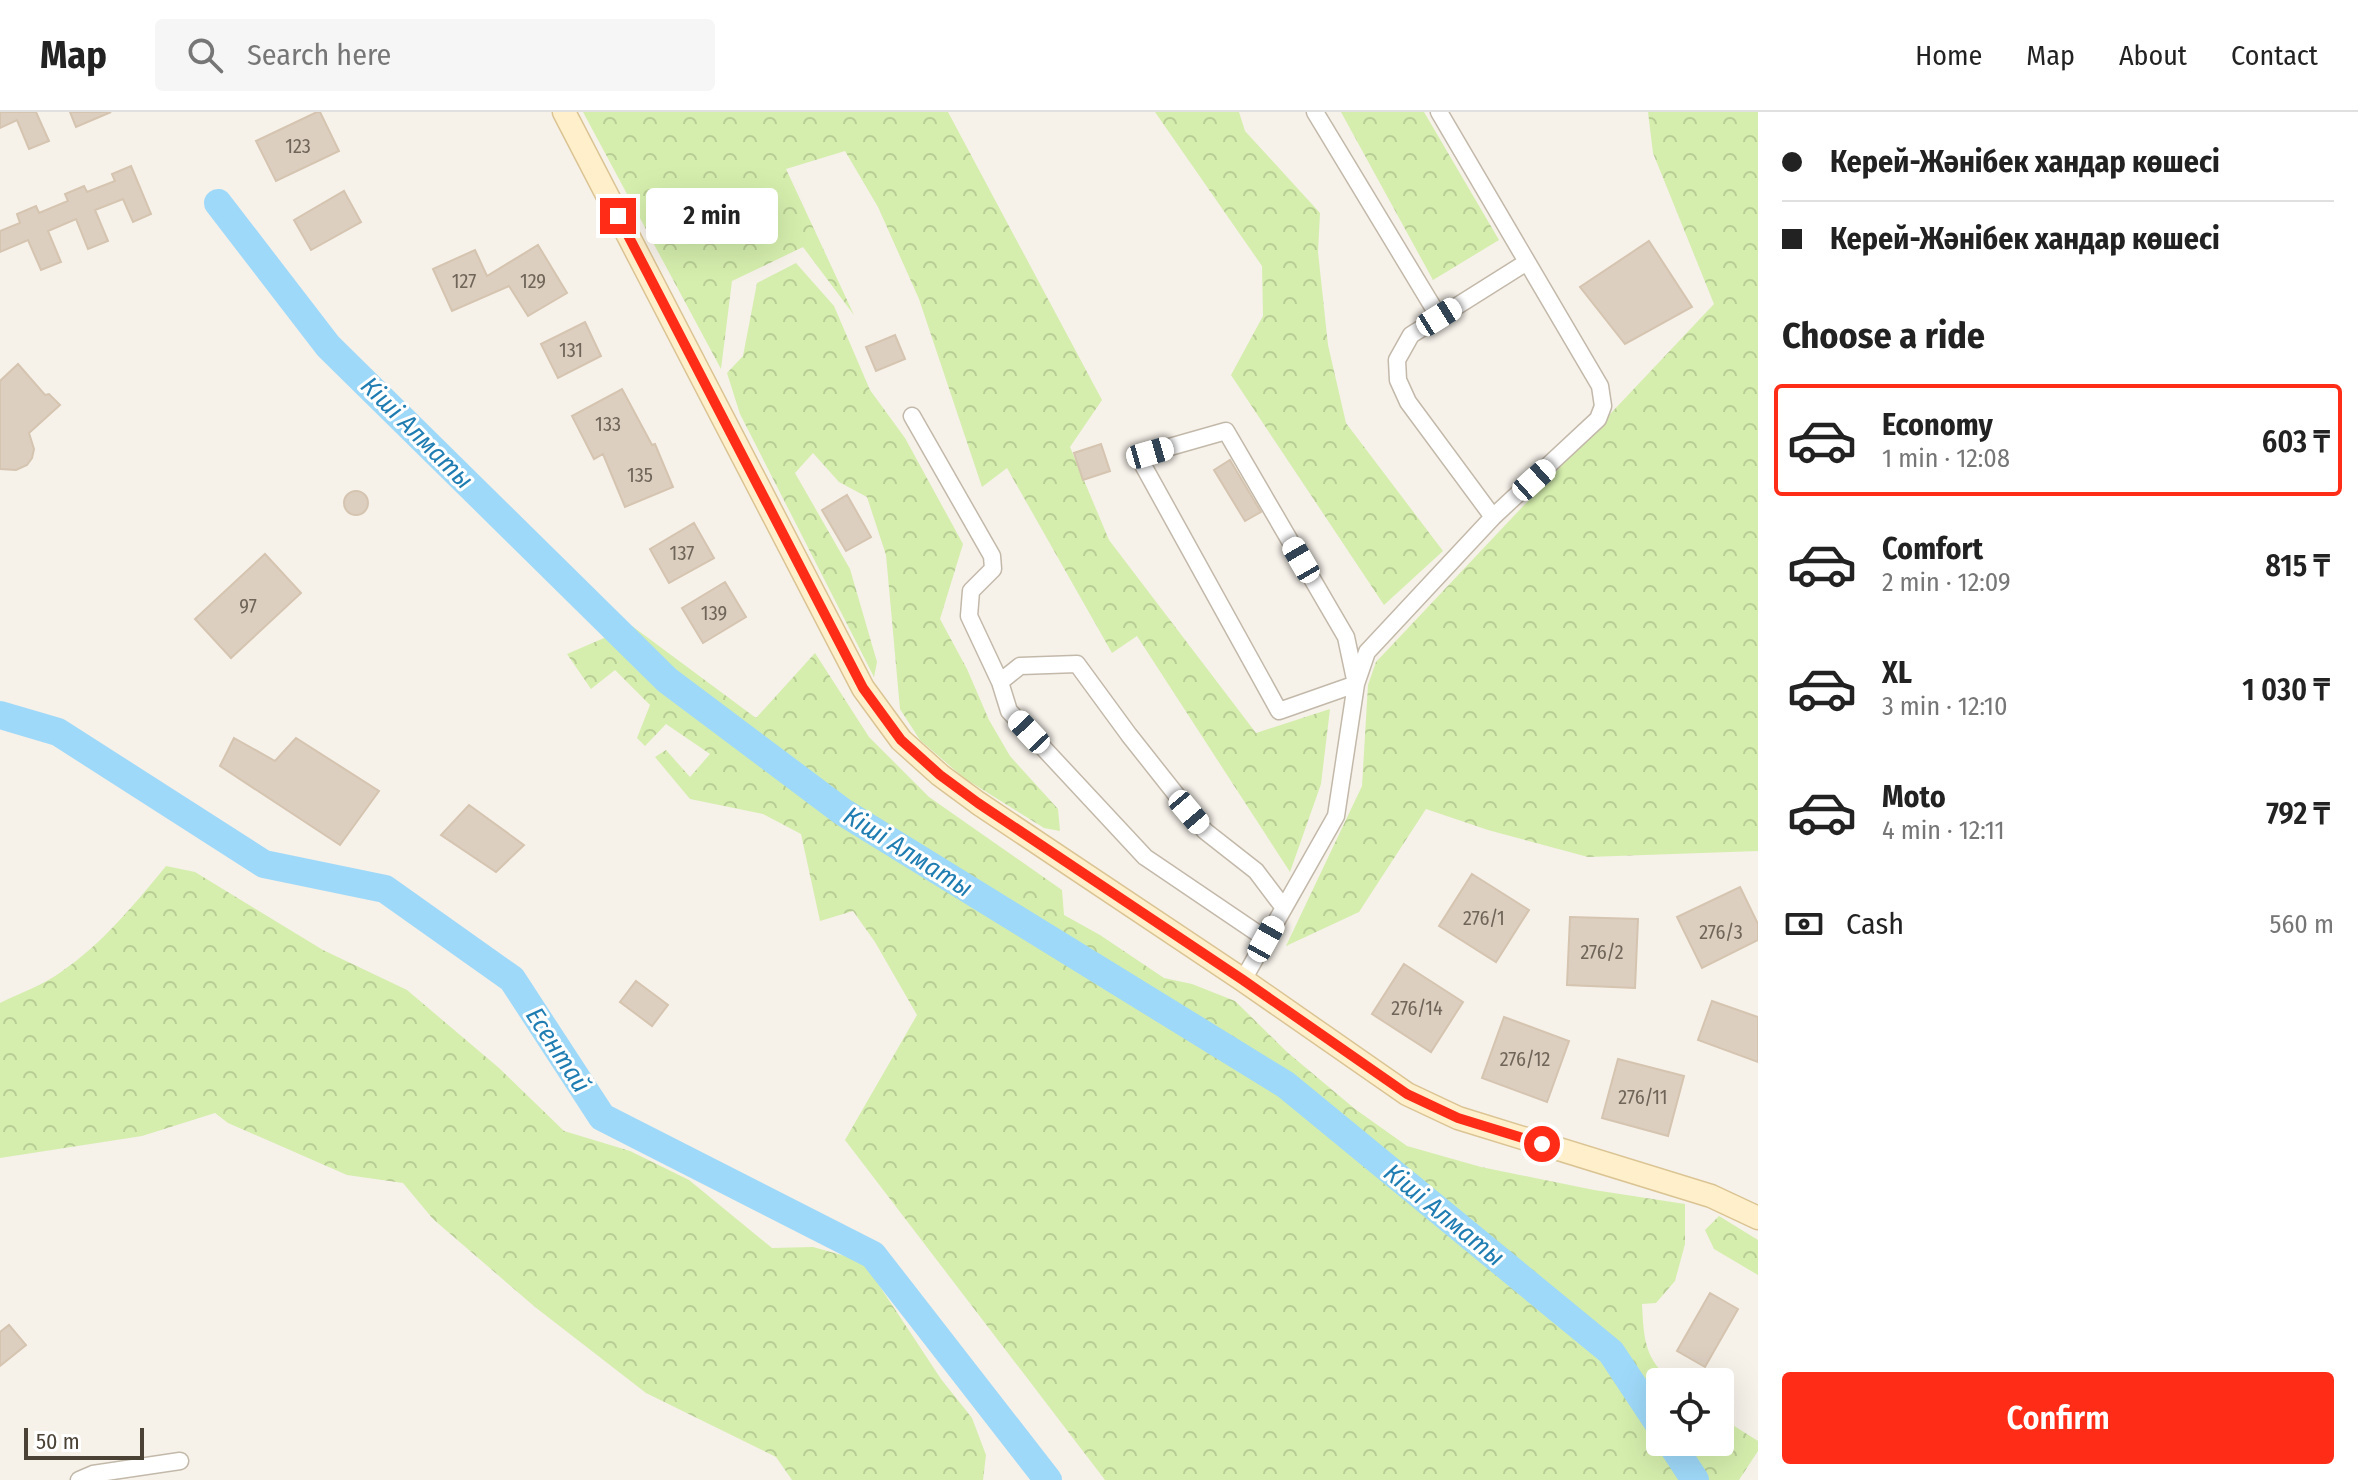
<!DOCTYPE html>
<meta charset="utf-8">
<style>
body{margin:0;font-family:"Fira Sans Condensed",sans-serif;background:#f6f6f6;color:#222;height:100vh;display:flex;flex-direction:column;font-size:30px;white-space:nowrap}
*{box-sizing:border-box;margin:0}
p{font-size:26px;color:#767676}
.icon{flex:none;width:44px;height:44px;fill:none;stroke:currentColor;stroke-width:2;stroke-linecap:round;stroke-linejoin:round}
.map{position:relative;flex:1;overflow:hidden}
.panel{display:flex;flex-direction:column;background:#fff;width:600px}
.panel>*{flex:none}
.hud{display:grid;align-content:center;height:176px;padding:0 24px;background:#fff}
.buttons{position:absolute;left:1646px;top:1256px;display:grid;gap:16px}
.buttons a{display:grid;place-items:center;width:88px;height:88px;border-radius:8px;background:#fff;box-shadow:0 8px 32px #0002;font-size:40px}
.scale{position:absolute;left:24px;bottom:20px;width:120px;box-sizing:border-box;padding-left:8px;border:4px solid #4b4236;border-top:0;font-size:22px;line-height:28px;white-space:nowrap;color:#4b4236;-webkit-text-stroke:6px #fff;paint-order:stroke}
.end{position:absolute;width:36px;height:36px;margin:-18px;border:10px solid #ff2c17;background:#fff;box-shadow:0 0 0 4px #fff}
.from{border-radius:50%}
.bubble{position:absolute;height:56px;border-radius:8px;background:#fff;box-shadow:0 8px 32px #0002;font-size:26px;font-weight:600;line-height:56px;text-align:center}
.car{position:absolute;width:24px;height:48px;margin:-24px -12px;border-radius:10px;box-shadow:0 0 6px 2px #0007;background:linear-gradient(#fff 24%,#345 0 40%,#fff 0 76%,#345 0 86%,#fff 0)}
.hud b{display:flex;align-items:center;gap:28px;height:76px;font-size:30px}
.hud b+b{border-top:2px solid #e0e0e0}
.hud i{width:20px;height:20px;background:#222}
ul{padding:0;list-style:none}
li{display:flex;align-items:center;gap:24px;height:112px;margin:0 16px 12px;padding:0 8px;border:4px solid transparent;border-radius:8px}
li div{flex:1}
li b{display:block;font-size:30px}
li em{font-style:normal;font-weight:600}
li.active{border-color:#ff2c17}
li>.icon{width:72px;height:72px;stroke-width:1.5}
h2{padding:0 24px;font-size:36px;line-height:96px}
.pay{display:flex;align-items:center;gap:20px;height:88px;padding:0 24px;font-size:30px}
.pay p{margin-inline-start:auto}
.button{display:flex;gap:16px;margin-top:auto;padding:16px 24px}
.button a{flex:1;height:92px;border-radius:8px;background:#ff2c17;color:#fff;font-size:32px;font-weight:600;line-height:92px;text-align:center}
header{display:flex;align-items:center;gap:48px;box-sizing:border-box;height:112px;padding:0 40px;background:#fff;border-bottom:2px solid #e0e0e0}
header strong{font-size:38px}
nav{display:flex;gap:44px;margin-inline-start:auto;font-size:28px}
.search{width:560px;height:72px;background:#f6f6f6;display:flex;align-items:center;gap:20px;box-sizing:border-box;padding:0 28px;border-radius:8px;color:#767676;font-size:30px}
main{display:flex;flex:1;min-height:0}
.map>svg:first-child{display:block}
</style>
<header>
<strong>Map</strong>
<div class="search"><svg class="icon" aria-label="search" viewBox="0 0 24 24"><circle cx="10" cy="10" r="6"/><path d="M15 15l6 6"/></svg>Search here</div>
<nav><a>Home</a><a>Map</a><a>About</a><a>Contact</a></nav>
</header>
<main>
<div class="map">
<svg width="1758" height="1368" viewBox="0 0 1758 1368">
<defs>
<pattern id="forest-crowns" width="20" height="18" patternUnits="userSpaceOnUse" patternTransform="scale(2)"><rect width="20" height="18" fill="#d5eead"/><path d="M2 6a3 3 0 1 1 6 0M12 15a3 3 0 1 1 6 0" fill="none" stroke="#b8cd95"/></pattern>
</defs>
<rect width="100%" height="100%" fill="#f6f1e9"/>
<path fill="url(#forest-crowns)" d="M583,0H948L1102,288L1070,335L1109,428L1256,621L1330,597L1321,672L1290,760L1137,524L1112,541L1007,356L982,375L919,187L878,95L845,39L786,57L854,203L803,135L732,169L721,257Z
M1155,0H1239L1245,19L1320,101L1318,140L1328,233L1346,311L1443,439L1384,493L1231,263L1263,204L1262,154Z
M1341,0H1424L1499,128L1433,168Z
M1648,0H1758V739L1588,745L1488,718L1426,697L1359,800L1286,834L1362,674L1368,573L1376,550L1714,192L1653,41Z
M796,151L834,194L870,278L905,326L963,432L940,507L967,557L989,608L1010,644L1058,697L1060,719L1044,716L964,666L920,628L900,597L886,443L867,385L839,370L813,341L795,361L850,457L877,550L874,565L740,302L727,261L743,244L757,171Z
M632,514L756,606L815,541L869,625L929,685L1062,778L1064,803L1100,823L1164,866L1192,872L1235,889L1287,940L1355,997L1407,1034L1481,1055L1594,1078L1685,1092V1132L1675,1169L1656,1191L1642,1192C1644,1227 1644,1247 1673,1270H1660V1330H1720V1305L1758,1329V1339L1739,1368H1105L845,1028L917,903L875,830L853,799L820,809L801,722L763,702L690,687L655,645L666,638L690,665L710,642L666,612L645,634L637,626L650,593L615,558L591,577L567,542Z
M166,754L195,760L323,838L407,878L499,956L564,1019L630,1039L689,1068L772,1136L813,1135L863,1149L941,1267L972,1306L986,1343L983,1368H792L776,1345L646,1281L535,1195L433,1107L403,1071L347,1063L228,1011L215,1001L142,1024L0,1046V891C20,881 43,873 61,860C102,832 135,792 166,754Z
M1719,1104L1758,1128V1163L1714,1137L1705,1118Z"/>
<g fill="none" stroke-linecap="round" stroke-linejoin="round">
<path stroke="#9fd9f9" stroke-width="28" d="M218,91L328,234L667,568L843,700L1286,973L1611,1240L1660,1314
M0,603L58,620L264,752L385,777L512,867L602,1005L873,1143L1048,1368
M1670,1330L1695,1368"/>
</g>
<path fill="#dccfc0" stroke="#d5c4af" stroke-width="2" d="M0,0H36L49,29L29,37L17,8L0,16Z
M70,0H111L76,15Z
M317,0H320L339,39L276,69L256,29Z
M131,54L151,102L133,110L123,87L95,98L108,129L88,137L76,107L48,119L61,150L41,158L28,128L0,140V119L20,111L17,102L36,94L39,101L68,89L65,82L84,74L87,80L115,69L112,62Z
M344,79L361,110L311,138L294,108Z
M1649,129L1692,195L1625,232L1580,175Z
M538,133L567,181L528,204L509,174L452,199L433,157L475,138L487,164Z
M585,210L601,244L558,266L541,232Z
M895,223L905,247L876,259L866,235Z
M18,252L45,283L49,282L60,293L29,321L34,337L32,346L27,353L16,358L0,357V269Z
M622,277L652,333L655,332L673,375L625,395L603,342L594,347L572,304Z
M1101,332L1110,359L1083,368L1074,341Z
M1230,348L1261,400L1245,409L1214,358Z
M344 391a12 12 0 1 1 24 0a12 12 0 1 1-24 0Z
M847,383L871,425L846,439L822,398Z
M694,411L714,446L669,471L650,437Z
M265,442L301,481L231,546L195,507Z
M725,470L746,505L703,531L682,496Z
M234,626L275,649L296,626L379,679L340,733L220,654Z
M469,693L524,733L496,760L441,723Z
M1472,762L1529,798L1496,850L1439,814Z
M1740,775L1758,812V828L1702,856L1677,805Z
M1570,805L1638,807L1635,876L1567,873Z
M1404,852L1463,890L1431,940L1372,902Z
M636,869L668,893L652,914L620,890Z
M1712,889L1758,905V950L1698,928Z
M1504,905L1569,929L1547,990L1482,966Z
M1618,947L1684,964L1668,1024L1602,1006Z
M1710,1181L1738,1197L1705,1255L1677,1239Z
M9,1213L26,1233L0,1254V1220Z"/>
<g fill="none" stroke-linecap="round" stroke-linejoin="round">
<defs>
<path id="street" d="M1315,0L1439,205
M912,304L992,444L993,457L971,479L969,504L1000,570L1009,599L1145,745L1266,827
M1226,319L1346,525L1356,572L1279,599L1138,344Z
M1493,405L1408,290L1398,268L1397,248L1411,223L1527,150
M1000,570L1020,554L1077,552L1129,623L1205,719L1256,759L1284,796
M1243,868L1336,704L1356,572L1367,540L1493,405L1598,307L1603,294L1600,274L1439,0
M79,1368L93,1362L180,1349"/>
<path id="secondary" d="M564,0L863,576L901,628L940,663L978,691L1243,868L1407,982L1458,1006L1711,1084L1758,1106"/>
</defs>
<use href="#street" stroke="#c3b9aa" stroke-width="19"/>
<use href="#secondary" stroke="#dbc494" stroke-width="25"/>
<use href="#street" stroke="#fff" stroke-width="16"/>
<use href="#secondary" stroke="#ffefca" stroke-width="22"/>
</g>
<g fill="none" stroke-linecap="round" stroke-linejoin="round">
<path stroke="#ff2c17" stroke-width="10" d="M618,104L863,576L901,628L940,663L978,691L1243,868L1407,982L1458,1006L1542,1032"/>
</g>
<g text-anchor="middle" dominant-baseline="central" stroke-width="6" stroke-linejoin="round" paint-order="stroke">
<g font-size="20" fill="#6f6558">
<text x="298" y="34">123</text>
<text x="464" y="169">127</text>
<text x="533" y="169">129</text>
<text x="571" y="238">131</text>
<text x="608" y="312">133</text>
<text x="640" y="363">135</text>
<text x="682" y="441">137</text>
<text x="248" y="494">97</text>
<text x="714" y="501">139</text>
<text x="1484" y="806">276/1</text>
<text x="1721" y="820">276/3</text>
<text x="1602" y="840">276/2</text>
<text x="1417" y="896">276/14</text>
<text x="1525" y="947">276/12</text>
<text x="1643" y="985">276/11</text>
</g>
<g font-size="26" font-style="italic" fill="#207db2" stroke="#fff">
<text transform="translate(417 321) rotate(45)">Кіші Алматы</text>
<text transform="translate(908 740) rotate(32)">Кіші Алматы</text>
<text transform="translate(558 938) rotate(57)">Есентай</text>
<text transform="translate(1444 1103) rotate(39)">Кіші Алматы</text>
</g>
</g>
</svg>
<div class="buttons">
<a><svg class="icon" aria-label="locate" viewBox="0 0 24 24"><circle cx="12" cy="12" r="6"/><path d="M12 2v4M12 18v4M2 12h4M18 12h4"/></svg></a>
</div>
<div class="scale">50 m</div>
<i class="end from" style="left:1542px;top:1032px"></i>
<i class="end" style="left:618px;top:104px"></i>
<div class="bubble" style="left:646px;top:76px;width:132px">2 min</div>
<i class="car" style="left:1439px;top:205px;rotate:58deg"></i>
<i class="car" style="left:1150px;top:341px;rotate:74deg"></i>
<i class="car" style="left:1534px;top:368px;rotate:48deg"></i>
<i class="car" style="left:1301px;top:448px;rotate:330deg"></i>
<i class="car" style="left:1029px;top:620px;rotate:317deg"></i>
<i class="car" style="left:1189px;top:700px;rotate:140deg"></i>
<i class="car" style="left:1266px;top:827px;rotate:29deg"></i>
</div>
<section class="panel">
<div class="hud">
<b><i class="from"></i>Керей-Жәнібек хандар көшесі</b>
<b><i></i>Керей-Жәнібек хандар көшесі</b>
</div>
<h2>Choose a ride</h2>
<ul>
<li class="active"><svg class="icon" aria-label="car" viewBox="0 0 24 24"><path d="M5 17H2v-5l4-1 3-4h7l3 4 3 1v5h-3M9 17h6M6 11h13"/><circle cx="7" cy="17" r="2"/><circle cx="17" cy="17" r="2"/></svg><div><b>Economy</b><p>1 min · 12:08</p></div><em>603 ₸</em></li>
<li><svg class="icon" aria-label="car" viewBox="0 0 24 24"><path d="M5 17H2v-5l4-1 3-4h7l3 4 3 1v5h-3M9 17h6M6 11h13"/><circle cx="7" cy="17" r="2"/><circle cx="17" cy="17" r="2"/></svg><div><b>Comfort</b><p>2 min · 12:09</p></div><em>815 ₸</em></li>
<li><svg class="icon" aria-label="car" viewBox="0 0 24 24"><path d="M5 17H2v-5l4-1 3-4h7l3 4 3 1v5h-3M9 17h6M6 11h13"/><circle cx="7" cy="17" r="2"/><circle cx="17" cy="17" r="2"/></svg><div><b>XL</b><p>3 min · 12:10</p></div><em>1 030 ₸</em></li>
<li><svg class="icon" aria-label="car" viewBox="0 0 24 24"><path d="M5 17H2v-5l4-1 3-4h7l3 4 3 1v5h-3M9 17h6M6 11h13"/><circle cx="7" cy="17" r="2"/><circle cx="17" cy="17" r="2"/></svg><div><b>Moto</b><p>4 min · 12:11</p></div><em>792 ₸</em></li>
</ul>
<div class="pay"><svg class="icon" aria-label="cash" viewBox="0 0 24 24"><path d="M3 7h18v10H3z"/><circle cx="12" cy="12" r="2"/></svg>Cash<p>560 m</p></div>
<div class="button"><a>Confirm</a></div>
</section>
</main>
